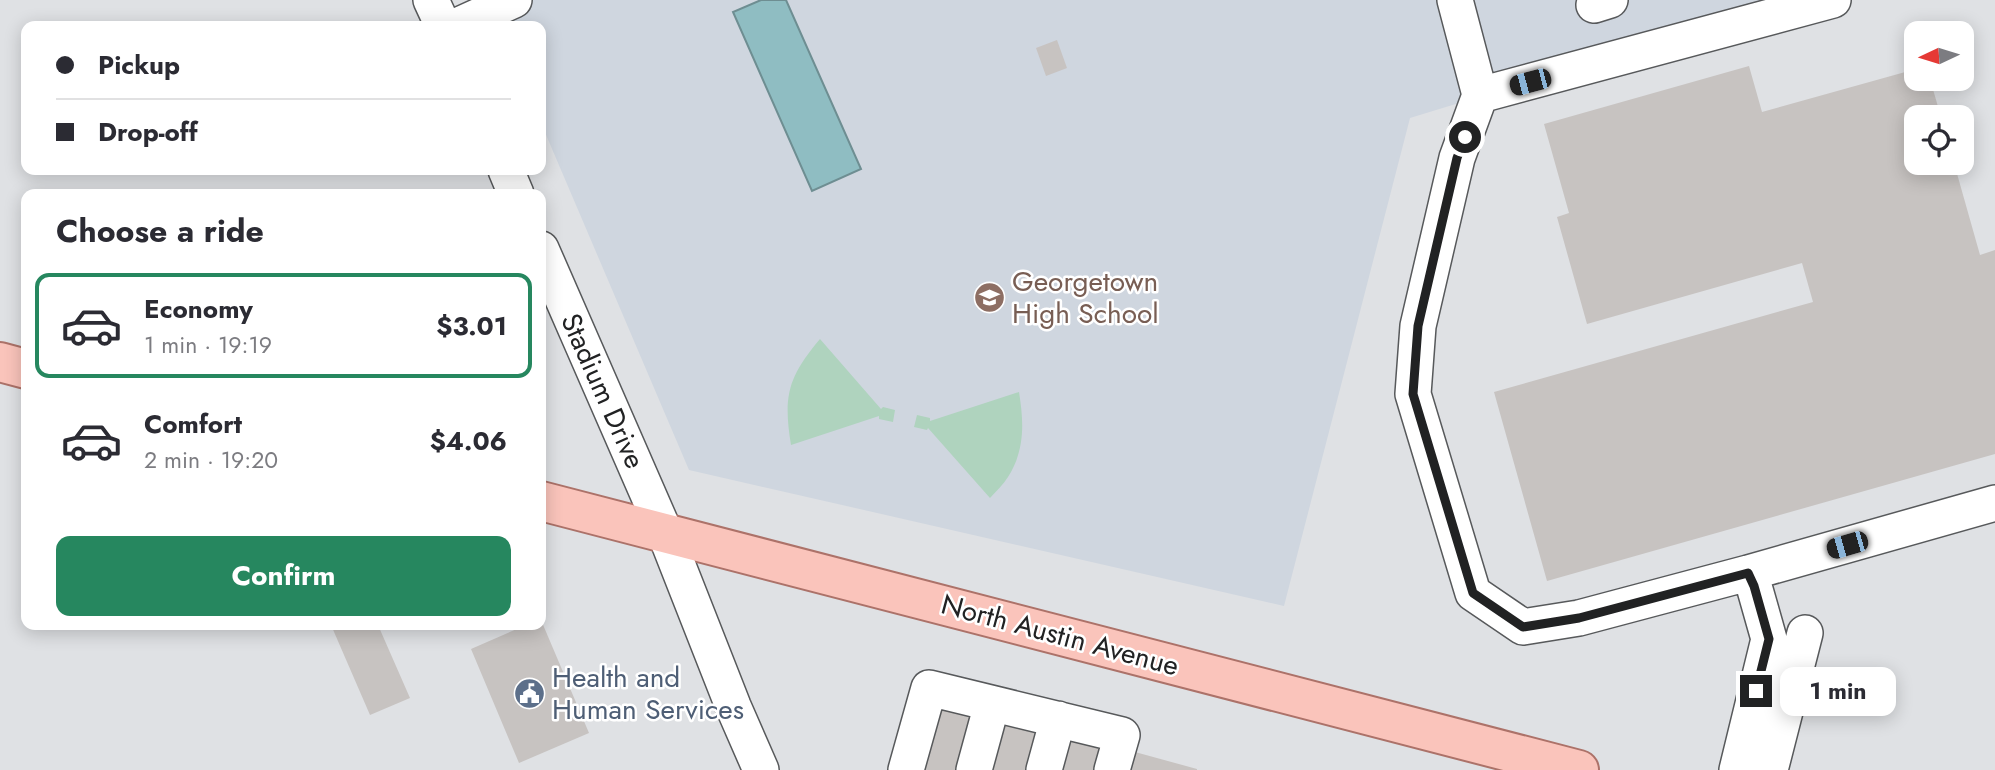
<!DOCTYPE html>
<meta charset="utf-8">
<style>
body{margin:0;font-family:Jost,sans-serif;background:#f2f2f3;color:#2b2b33;height:100vh;display:flex;flex-direction:column;font-size:26px;white-space:nowrap}
*{box-sizing:border-box;margin:0}
p{font-size:23px;color:#7c7c81}
.icon{flex:none;width:38px;height:38px;fill:none;stroke:currentColor;stroke-width:2;stroke-linecap:round;stroke-linejoin:round}
.map{position:relative;flex:1;overflow:hidden}
.panel{position:absolute;left:21px;top:189px;width:525px;height:441px;display:flex;flex-direction:column;background:#fff;border-radius:14px;box-shadow:0 4px 18px #0003}
.panel>*{flex:none}
.banner{position:absolute;left:21px;top:21px;width:525px;height:154px;border-radius:14px;box-shadow:0 4px 18px #0003;display:grid;align-content:center;height:154px;padding:0 35px;background:#fff}
.needle{width:46px;rotate:266deg}
.buttons{position:absolute;left:1904px;top:21px;display:grid;gap:14px}
.buttons a{display:grid;place-items:center;width:70px;height:70px;border-radius:14px;background:#fff;box-shadow:0 4px 18px #0003;font-size:35px}
.end{position:absolute;width:32px;height:32px;margin:-16px;border:9px solid #212223;background:#fff;box-shadow:0 0 0 4px #fff}
.from{border-radius:50%}
.bubble{position:absolute;height:49px;border-radius:14px;background:#fff;box-shadow:0 4px 18px #0003;font-size:23px;font-weight:700;line-height:49px;text-align:center}
.car{position:absolute;width:21px;height:42px;margin:-21px -10px;border-radius:9px;box-shadow:0 0 5px 2px #0007;background:linear-gradient(#222 24%,#8ab4d8 0 40%,#222 0 76%,#8ab4d8 0 86%,#222 0)}
.banner b{display:flex;align-items:center;gap:24px;height:66px;font-size:26px}
.banner b+b{border-top:2px solid #e1e1e2}
.banner i{width:18px;height:18px;background:#2b2b33}
ul{padding:0;list-style:none}
li{display:flex;align-items:center;gap:21px;height:105px;margin:0 14px 10px;padding:0 21px;border:4px solid transparent;border-radius:14px}
li div{flex:1}
li b{display:block;font-size:26px}
li em{font-style:normal;font-weight:700}
li.selected{border-color:#26875f}
li>.icon{width:63px;height:63px;stroke-width:1.5}
h2{padding:0 35px;font-size:32px;line-height:84px}
.cta{display:flex;gap:14px;margin-top:auto;padding:14px 35px}
.cta a{flex:1;height:80px;border-radius:14px;background:#26875f;color:#fff;font-size:28px;font-weight:700;line-height:80px;text-align:center}
.map>svg:first-child{display:block}
</style>
<div class="map">
<svg width="1995" height="770" viewBox="0 0 1995 770">
<rect width="100%" height="100%" fill="#dfe1e4"/>
<path fill="#cfd6df" d="M488,0H1796L1410,118L1284,606L689,470L541,123V26H499Z"/>
<path fill="#afd3be" d="M820,339L881,409L883,407L895,410L893,422L879,419V416L791,445C783,396 788,377 820,339Z
M1019,392C1024,423 1025,450 1008,477C1003,485 996,491 990,498L928,428L927,430L914,427L917,415L930,418V421Z"/>
<path fill="#8fbdc2" stroke="#6e8e92" stroke-width="2" d="M761,0H786L861,169L812,191L733,12Z"/>
<path fill="#c7c3c1" d="M1057,40L1067,68L1046,76L1036,48Z
M1749,66L1762,112L1916,69V79H1930L1941,117H1916V163H1954L1980,255L1995,250V454L1547,581L1494,392L1813,302L1802,263L1587,324L1557,217L1569,213L1544,124Z
M541,620L589,733L519,763L471,649L526,625H541Z
M331,625H378L410,698L370,715Z
M938,703L976,712L960,770H920Z
M1002,720L1040,730L1030,770H989Z
M1069,735L1107,746L1101,770H1060Z
M1135,752L1197,769V770H1130Z"/>
<g fill="none" stroke-linecap="round" stroke-linejoin="round">
<defs>
<path id="minor" d="M431,0L443,26
M1455,0L1480,95
M1594,5L1610,0
M457,26L514,0
M506,170L516,194
M541,249L665,533L733,706L761,770
M1748,573L1995,503
M906,770L929,688L1122,735L1112,770
M974,770L992,704
M1044,770L1058,719
M1737,770L1769,639L1754,586L1748,573L1579,618L1523,627L1473,593L1413,394L1418,326L1457,158L1480,95L1833,0
M1770,770L1805,633"/>
<path id="major" d="M0,362L26,369
M541,501L1579,770"/>
</defs>
<use href="#minor" stroke="#57595b" stroke-width="38"/>
<use href="#major" stroke="#ac7269" stroke-width="42"/>
<use href="#minor" stroke="#fff" stroke-width="35"/>
<use href="#major" stroke="#fac4bb" stroke-width="38"/>
</g>
<g fill="none" stroke-linecap="round" stroke-linejoin="round">
<path stroke="#212223" stroke-width="9" d="M1465,137L1457,158L1418,326L1413,394L1473,593L1523,627L1579,618L1748,573L1754,586L1769,639L1756,691"/>
</g>
<defs>
<symbol id="school-disc" viewBox="-11 -11 22 22"><circle r="9.5" fill="#8d6e63" stroke="#fff"/><path d="M0-5L7-2L0 1L-7-2ZM-4 1L0 2.5L4 1V4Q0 6-4 4Z" fill="#fff"/></symbol>
<symbol id="civic-disc" viewBox="-11 -11 22 22"><circle r="9.5" fill="#5c6f8a" stroke="#fff"/><path d="M-.6-6.5H3V-4.5H.6V-3L4-1V1h2V6H-6V1h2V-1L-.6-3ZM-1.2 2.5V6h2.4V2.5Z" fill="#fff"/></symbol>
</defs>
<g fill-rule="evenodd">
<use href="#school-disc" x="972" y="280" width="35" height="35"/>
<use href="#civic-disc" x="512" y="676" width="35" height="35"/>
</g>
<g text-anchor="middle" dominant-baseline="central" stroke-width="5" stroke-linejoin="round" paint-order="stroke">
<g font-size="28" fill="#785e54" stroke="#fff" text-anchor="start">
<text x="1012" y="281">Georgetown<tspan x="1012" dy="32">High School</tspan></text>
</g>
<g font-size="28" fill="#212223" stroke="#fff">
<text transform="translate(603 391) rotate(66)">Stadium Drive</text>
<text transform="translate(1060 635) rotate(15)">North Austin Avenue</text>
</g>
<g font-size="28" fill="#4e5e75" stroke="#fff" text-anchor="start">
<text x="552" y="677">Health and<tspan x="552" dy="32">Human Services</tspan></text>
</g>
</g>
</svg>
<div class="buttons">
<a><svg class="needle" viewBox="-14 -14 28 28"><path d="M0-13l5 13h-10z" fill="#e53935"/><path d="M0 13l5-13h-10z" fill="#7c7c81"/></svg></a>
<a><svg class="icon" aria-label="locate" viewBox="0 0 24 24"><circle cx="12" cy="12" r="6"/><path d="M12 2v4M12 18v4M2 12h4M18 12h4"/></svg></a>
</div>
<i class="end from" style="left:1465px;top:137px"></i>
<i class="end" style="left:1756px;top:691px"></i>
<div class="bubble" style="left:1780px;top:667px;width:116px">1 min</div>
<i class="car" style="left:1530px;top:82px;rotate:255deg"></i>
<i class="car" style="left:1847px;top:545px;rotate:254deg"></i>
<div class="banner">
<b><i class="from"></i>Pickup</b>
<b><i></i>Drop-off</b>
</div>
<section class="panel">
<h2>Choose a ride</h2>
<ul>
<li class="selected"><svg class="icon" aria-label="car" viewBox="0 0 24 24"><path d="M5 17H2v-5l4-1 3-4h7l3 4 3 1v5h-3M9 17h6M6 11h13"/><circle cx="7" cy="17" r="2"/><circle cx="17" cy="17" r="2"/></svg><div><b>Economy</b><p>1 min · 19:19</p></div><em>$3.01</em></li>
<li><svg class="icon" aria-label="car" viewBox="0 0 24 24"><path d="M5 17H2v-5l4-1 3-4h7l3 4 3 1v5h-3M9 17h6M6 11h13"/><circle cx="7" cy="17" r="2"/><circle cx="17" cy="17" r="2"/></svg><div><b>Comfort</b><p>2 min · 19:20</p></div><em>$4.06</em></li>
</ul>
<div class="cta"><a>Confirm</a></div>
</section>
</div>
